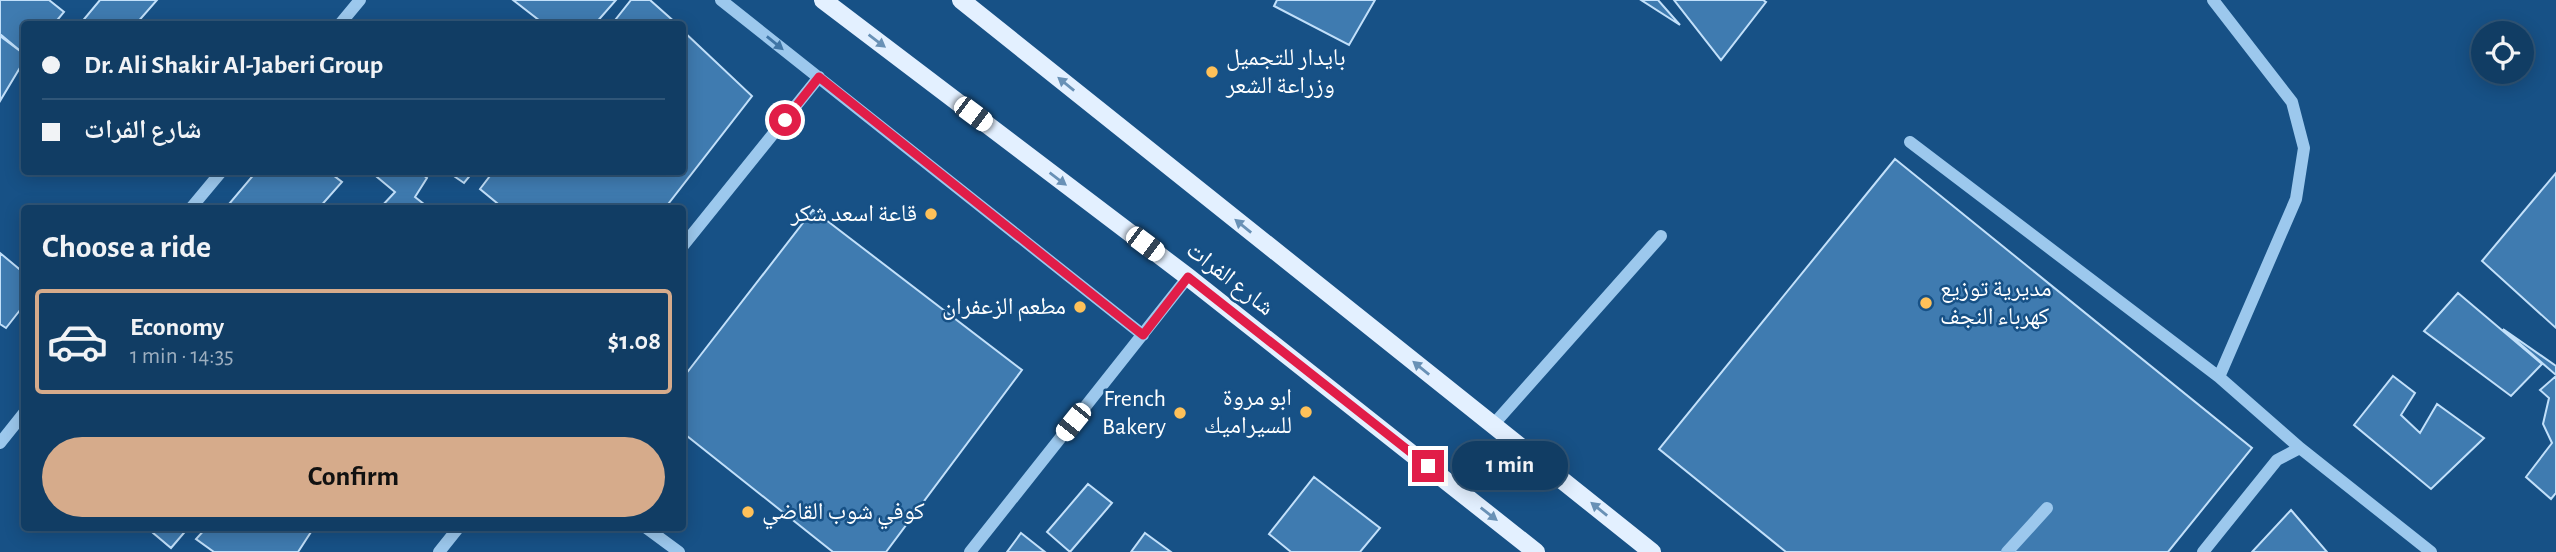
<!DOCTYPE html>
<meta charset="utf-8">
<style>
body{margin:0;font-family:"Alegreya Sans","Noto Naskh Arabic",sans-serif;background:#1e486d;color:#f1f3f6;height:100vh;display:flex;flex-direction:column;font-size:26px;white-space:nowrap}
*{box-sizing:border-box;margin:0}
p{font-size:23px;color:#9caebf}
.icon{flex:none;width:38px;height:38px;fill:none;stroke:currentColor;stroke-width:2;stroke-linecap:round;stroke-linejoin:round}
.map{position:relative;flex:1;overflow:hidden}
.sheet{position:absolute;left:21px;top:205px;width:665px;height:326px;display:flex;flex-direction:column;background:#113d64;border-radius:7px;box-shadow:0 4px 18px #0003,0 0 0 2px #305678}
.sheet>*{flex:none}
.top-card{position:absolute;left:21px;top:21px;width:665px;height:154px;border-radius:7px;box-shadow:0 4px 18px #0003,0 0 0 2px #305678;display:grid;align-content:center;height:154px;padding:0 21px;background:#113d64}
.buttons{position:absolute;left:2471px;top:21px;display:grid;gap:14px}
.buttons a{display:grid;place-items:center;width:63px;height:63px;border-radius:50%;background:#113d64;box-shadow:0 4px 18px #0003,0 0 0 2px #305678;font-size:35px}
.end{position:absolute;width:32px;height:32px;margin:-16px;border:9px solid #e11d48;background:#fff;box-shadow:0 0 0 4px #fff}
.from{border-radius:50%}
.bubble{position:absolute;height:49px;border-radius:24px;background:#113d64;box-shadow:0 4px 18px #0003,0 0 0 2px #305678;font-size:23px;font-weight:600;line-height:49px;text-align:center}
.car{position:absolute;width:21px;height:42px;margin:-21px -10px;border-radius:9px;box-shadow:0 0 5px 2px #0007;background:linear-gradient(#fff 24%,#345 0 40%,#fff 0 76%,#345 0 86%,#fff 0)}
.top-card b{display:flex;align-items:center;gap:24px;height:66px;font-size:26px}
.top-card b+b{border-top:2px solid #305678}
.top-card i{width:18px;height:18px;background:#f1f3f6}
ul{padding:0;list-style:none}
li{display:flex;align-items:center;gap:21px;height:105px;margin:0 14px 10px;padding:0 7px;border:4px solid transparent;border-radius:7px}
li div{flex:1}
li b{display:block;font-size:26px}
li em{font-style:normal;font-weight:600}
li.current{border-color:#d6ab8b}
li>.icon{width:63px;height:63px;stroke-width:1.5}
h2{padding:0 21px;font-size:32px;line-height:84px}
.cta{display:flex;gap:14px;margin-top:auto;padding:14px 21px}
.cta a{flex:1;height:80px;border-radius:42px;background:#d6ab8b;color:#111;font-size:28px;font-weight:600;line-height:80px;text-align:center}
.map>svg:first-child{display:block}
</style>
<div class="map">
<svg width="2556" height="552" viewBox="0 0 2556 552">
<rect width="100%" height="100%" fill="#175186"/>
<path fill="#3f7bb0" stroke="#c2e0fa" stroke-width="2" d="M0,0H49L64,12L54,24H24V54L0,34Z
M100,0H157L136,24H80Z
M513,0H616L595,24H544Z
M631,0H650L677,24H612Z
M1277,0H1375L1349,45L1274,6Z
M1641,0H1658L1680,25Z
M1674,0H1763L1766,2L1721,60Z
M682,30L752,96L665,208H503L480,189L493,172H682Z
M0,36L24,54V61L0,101Z
M1895,159L2252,448L2168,552H1786L1659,449Z
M256,172H329L342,182L319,208H235L229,204Z
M371,172H419L427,178L415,197L429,208H380L395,192Z
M448,172H473L464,183Z
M2556,173V328L2482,261Z
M813,210L1022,370L886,552H833L682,432V379Z
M0,253L24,273V305L6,328L0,324Z
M2458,293L2542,364L2511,396L2424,331Z
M2503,329L2556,366V375Z
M2393,376L2415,393L2401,415L2420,433L2437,404L2484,438L2431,489L2354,425Z
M2556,376V493L2551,499L2526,477L2552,443L2543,424L2549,398L2540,390Z
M1314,477L1380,528L1360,552H1291L1269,534Z
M1088,484L1112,503L1070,552L1047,532Z
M2291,510L2327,552H2252Z
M146,527H189L171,548Z
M207,527H304L311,532L298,552H214L196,539Z
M1021,533L1045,552H1007Z
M1145,533L1171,552H1131Z"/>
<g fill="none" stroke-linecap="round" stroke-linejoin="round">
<path stroke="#9cc8ed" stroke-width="12" d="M721,0L1143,335
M2213,0L2292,102L2304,148L2296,199L2219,377
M340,24L360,0
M1910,142L2219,377L2300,448
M191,208L221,172
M682,247L819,77
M1493,425L1661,236
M0,443L24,413
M645,527L679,552
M439,552L459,527
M970,552L1188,277
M2007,552L2047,508
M2203,552L2277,460L2300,448L2431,552"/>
<path stroke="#e3f0ff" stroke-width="18" d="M823,0L1188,277L1536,552
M961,0L1652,552"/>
</g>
<defs><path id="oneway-solid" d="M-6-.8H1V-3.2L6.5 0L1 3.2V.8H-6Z" transform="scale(1.75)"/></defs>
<g fill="#6991b6">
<use href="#oneway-solid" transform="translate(877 41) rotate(37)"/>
<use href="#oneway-solid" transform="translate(1066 84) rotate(-141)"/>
<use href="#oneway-solid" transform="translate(1058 179) rotate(37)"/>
<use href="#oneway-solid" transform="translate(1243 226) rotate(-141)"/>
<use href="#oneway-solid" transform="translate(1421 368) rotate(-141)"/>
<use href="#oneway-solid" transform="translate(1599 509) rotate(-141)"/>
<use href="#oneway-solid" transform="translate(1489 514) rotate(38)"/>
</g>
<use fill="#3f75a5" href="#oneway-solid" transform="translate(775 43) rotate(39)"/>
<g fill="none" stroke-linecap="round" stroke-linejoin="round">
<path stroke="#e11d48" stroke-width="9" d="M785,120L819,77L1143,335L1188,277L1428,466"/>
</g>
<g fill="#ffc159" stroke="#175186" stroke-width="2.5">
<circle cx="1212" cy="72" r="7"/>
<circle cx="931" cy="214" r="7"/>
<circle cx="1926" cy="303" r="7"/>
<circle cx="1080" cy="307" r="7"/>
<circle cx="1306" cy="412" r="7"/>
<circle cx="1180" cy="413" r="7"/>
<circle cx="748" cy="512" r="7"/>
</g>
<g text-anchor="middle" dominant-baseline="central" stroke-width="5" stroke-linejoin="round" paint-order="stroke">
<g font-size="24" fill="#fff" stroke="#175186" text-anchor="end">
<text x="1226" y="58" text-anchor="start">بايدار للتجميل<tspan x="1226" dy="28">وزراعة الشعر</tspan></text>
<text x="917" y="214">قاعة اسعد شكر</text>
<text x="1940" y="289" text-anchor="start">مديرية توزيع<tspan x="1940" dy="28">كهرباء النجف</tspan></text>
<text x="1066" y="307">مطعم الزعفران</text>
<text x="1292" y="398">ابو مروة<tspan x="1292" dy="28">للسيراميك</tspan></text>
<text x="1166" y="399">French<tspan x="1166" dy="28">Bakery</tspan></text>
<text x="762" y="512" text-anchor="start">كوفي شوب القاضي</text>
</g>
<g font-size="24" fill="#fff" stroke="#175186">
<text transform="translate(1230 279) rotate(38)">شارع الفرات</text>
</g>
</g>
</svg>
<div class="buttons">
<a><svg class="icon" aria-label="locate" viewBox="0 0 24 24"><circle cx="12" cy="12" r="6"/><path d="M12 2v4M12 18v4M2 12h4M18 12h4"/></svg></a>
</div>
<i class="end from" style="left:785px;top:120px"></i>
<i class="end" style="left:1428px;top:466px"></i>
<div class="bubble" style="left:1452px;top:441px;width:116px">1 min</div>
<i class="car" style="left:973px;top:114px;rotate:127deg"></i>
<i class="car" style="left:1145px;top:244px;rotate:127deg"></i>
<i class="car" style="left:1073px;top:422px;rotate:219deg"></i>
<div class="top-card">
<b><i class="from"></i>Dr. Ali Shakir Al-Jaberi Group</b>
<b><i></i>شارع الفرات</b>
</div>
<section class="sheet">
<h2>Choose a ride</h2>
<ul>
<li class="current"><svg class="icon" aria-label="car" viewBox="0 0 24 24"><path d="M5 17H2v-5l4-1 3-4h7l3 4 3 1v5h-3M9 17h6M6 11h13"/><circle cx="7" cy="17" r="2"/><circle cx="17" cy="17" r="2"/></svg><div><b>Economy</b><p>1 min · 14:35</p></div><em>$1.08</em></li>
</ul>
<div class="cta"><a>Confirm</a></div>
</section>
</div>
